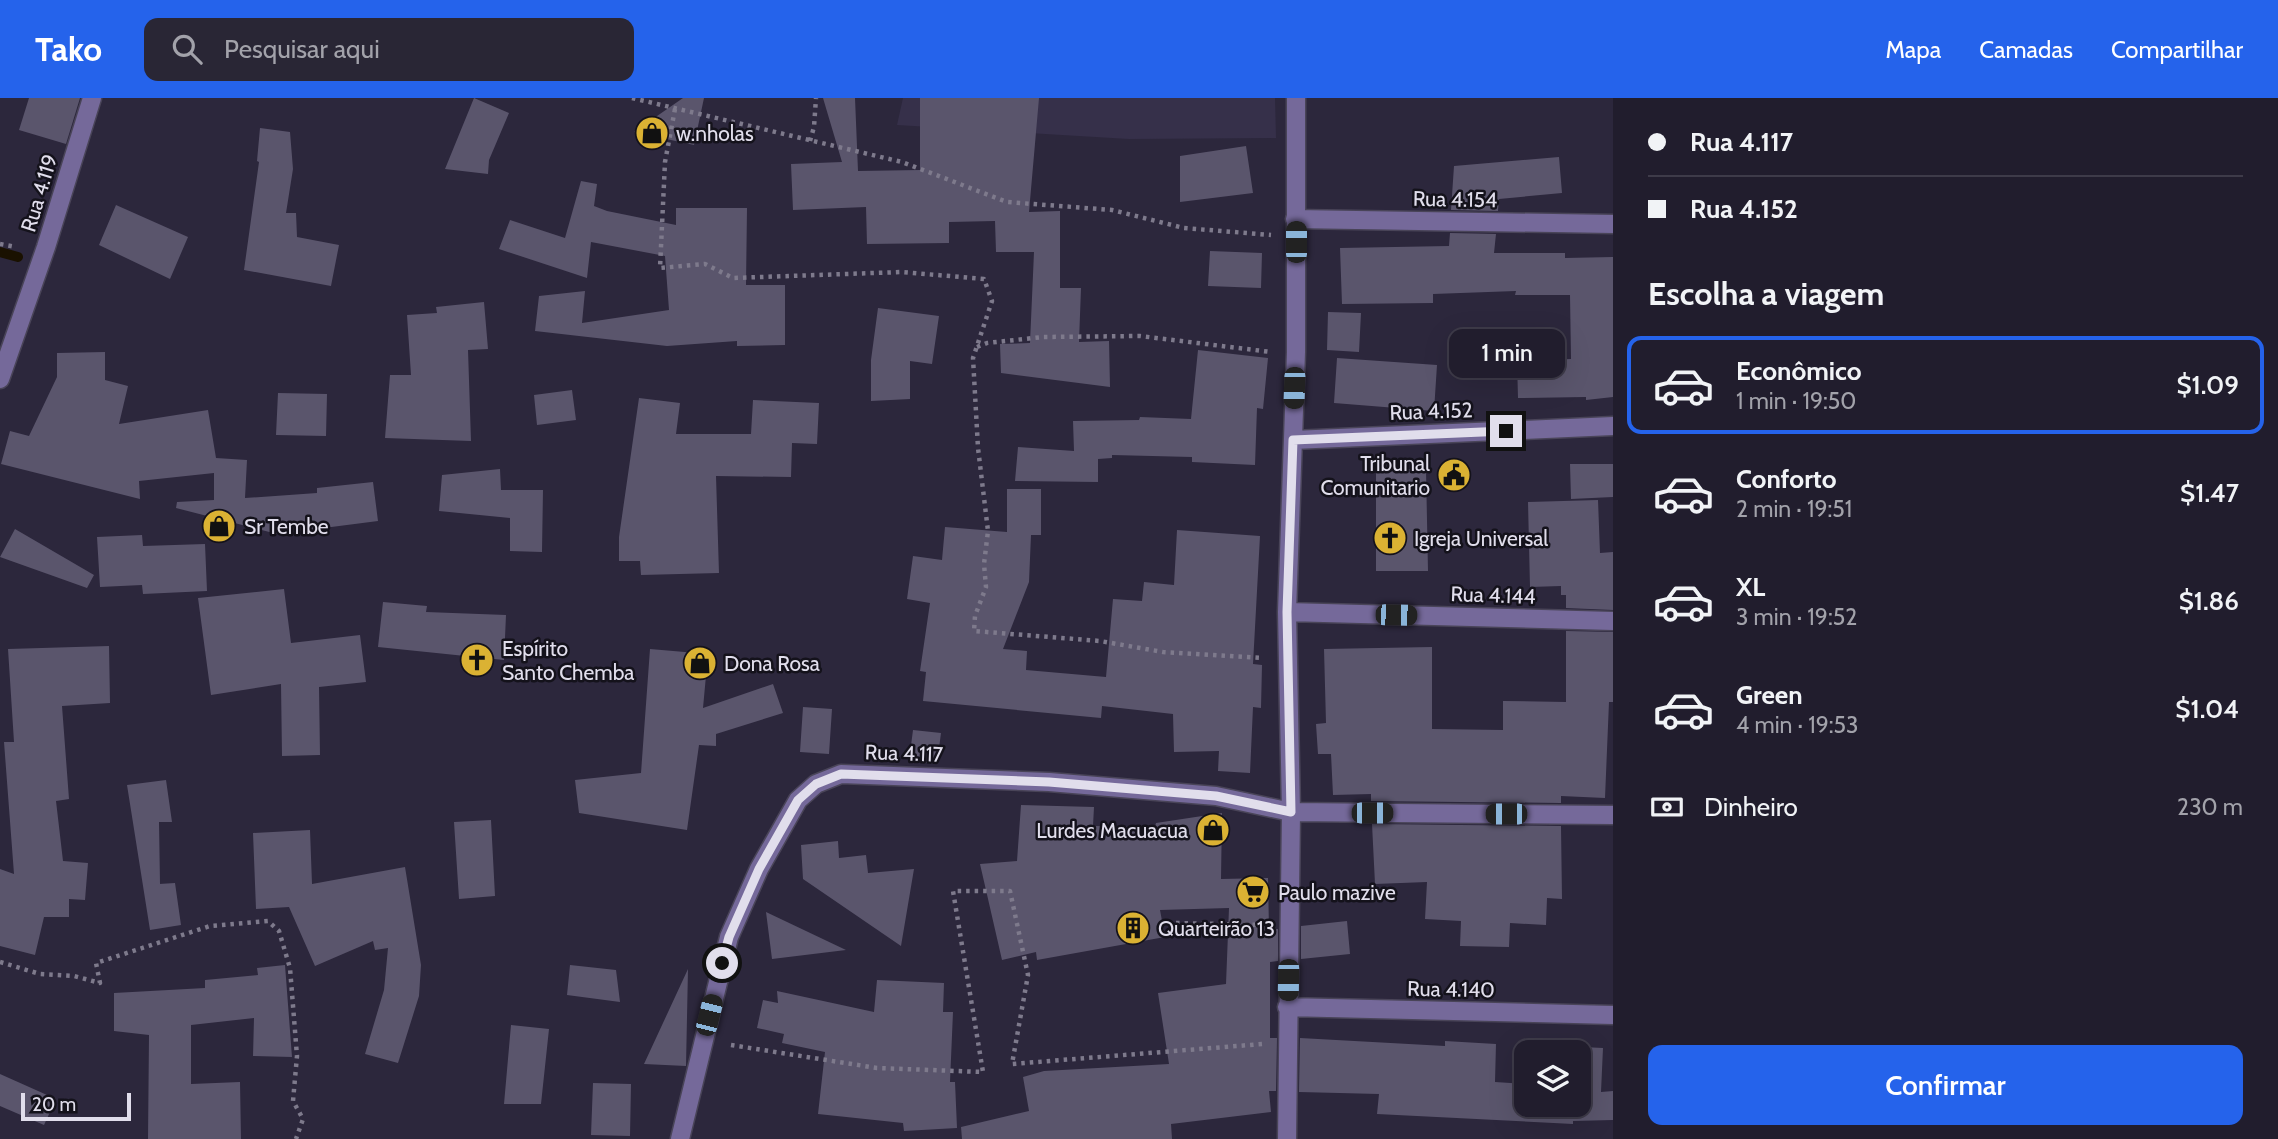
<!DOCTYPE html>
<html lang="pt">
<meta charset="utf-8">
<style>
body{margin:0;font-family:Cabin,sans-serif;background:#292635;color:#f1f3f6;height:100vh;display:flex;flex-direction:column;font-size:26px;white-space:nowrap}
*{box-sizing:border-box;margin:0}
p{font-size:23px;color:#a2a2aa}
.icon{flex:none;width:38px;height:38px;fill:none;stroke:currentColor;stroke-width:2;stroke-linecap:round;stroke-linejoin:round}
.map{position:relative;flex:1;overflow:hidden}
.details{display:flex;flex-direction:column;background:#211d2d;width:665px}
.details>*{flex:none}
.banner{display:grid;align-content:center;height:154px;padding:0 35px;background:#211d2d}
.tools{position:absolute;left:1514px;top:942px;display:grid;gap:14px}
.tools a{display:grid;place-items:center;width:77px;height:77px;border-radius:14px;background:#211d2d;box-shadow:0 7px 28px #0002,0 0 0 2px #3e3b49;font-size:35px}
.scale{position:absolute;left:21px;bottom:18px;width:110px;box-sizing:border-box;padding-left:7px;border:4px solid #e1deec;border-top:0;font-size:19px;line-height:24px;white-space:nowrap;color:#e1deec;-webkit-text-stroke:5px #14121b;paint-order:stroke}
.end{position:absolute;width:32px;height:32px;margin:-16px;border:9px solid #e1deec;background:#111;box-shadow:0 0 0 4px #111}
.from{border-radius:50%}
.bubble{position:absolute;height:49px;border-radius:14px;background:#211d2d;box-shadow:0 7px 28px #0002,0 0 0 2px #3e3b49;font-size:23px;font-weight:600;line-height:49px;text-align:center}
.car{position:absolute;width:21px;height:42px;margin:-21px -10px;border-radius:9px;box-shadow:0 0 5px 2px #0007;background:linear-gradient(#222 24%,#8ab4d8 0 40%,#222 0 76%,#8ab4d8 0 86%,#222 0)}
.banner b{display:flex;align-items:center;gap:24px;height:66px;font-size:26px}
.banner b+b{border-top:2px solid #3e3b49}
.banner i{width:18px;height:18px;background:#f1f3f6}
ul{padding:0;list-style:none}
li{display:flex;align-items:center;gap:21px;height:98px;margin:0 14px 10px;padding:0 21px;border:4px solid transparent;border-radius:14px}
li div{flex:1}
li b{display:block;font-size:26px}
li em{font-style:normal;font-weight:600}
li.active{border-color:#2563eb}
li>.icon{width:63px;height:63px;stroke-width:1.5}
h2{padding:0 35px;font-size:32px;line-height:84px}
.pay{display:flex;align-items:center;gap:18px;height:77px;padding:0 35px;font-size:26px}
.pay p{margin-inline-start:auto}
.button{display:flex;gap:14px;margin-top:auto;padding:14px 35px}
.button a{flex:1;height:80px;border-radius:14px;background:#2563eb;color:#fff;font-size:28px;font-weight:600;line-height:80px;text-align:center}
header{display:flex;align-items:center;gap:42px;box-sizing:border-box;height:98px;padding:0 35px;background:#2563eb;color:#fff}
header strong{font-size:33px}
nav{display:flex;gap:38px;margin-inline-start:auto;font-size:24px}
.search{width:490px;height:63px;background:#292635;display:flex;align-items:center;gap:18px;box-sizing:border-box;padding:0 24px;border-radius:14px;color:#a2a2aa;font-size:26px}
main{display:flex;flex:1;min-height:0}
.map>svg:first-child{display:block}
</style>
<header>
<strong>Tako</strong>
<div class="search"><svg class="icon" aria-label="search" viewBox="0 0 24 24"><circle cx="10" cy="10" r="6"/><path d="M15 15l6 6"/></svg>Pesquisar aqui</div>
<nav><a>Mapa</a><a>Camadas</a><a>Compartilhar</a></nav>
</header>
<main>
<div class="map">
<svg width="1613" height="1041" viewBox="0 0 1613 1041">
<rect width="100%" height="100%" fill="#2c273c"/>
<path fill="#36304a" d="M903,0H1275L1276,40L1129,41L897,27Z"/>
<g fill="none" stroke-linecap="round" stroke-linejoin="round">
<path stroke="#1a1100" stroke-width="10" d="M0,154L18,159"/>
</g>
<path fill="#5a556c" d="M29,0H80L66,46L19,32Z
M474,0L509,15L489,62L488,76L445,71Z
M683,0H704L694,47L634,34Z
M823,0H855L858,73L920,72V0H1039L1029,114L1060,113V190H1081L1079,244L1109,243L1110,289L1001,275L1000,246L1030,245L1034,154H996L995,123L949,124V145L867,146L866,109L793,112L791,66L842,64Z
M260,30L290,34L293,71L286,115H296L297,139L339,147L331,188L244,172L259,64L257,63Z
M1246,48L1253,95L1180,104V58Z
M1559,59L1562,95L1499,101L1498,113L1451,112L1454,68Z
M581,83L597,86L594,108L607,113L676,127V110H747L746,187H785V247L737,248V243L667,248L535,233L539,198L585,193L582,225L669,212L665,158L591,144L587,180L499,151L510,122L565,140Z
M116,107L188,139L170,181L99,147Z
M1450,135L1496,136L1494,155H1565V160L1613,159V299L1586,302V299L1518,300L1517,263L1571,261L1570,197H1515L1516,193L1433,196V205L1342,206L1340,150L1449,148Z
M1210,153L1262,155L1261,190L1208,188Z
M484,204L488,251L468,252L471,343L385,340L390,277H411L407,217L437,215L436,209Z
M878,210L939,218L932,266L910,263V301L871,303V262Z
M1328,214L1361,215L1359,254L1327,252Z
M1198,252L1268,260L1263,311L1257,310L1255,367L1192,364V359L1112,357V360L1098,361V384L1015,383L1018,349L1074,353L1073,323L1139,322L1140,319L1191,321Z
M105,254V282L128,288L119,326L208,312L216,360L247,362L245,400L317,395V390L373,384L378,423L277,436L176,410L177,404L214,402V375L139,383L140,401L1,366L10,333L29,338L57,279V255Z
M1337,260L1437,267L1434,313L1334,305Z
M572,292L576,322L537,327L534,297Z
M278,295L327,296L326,338L276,337Z
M639,300L680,305L676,336H751L753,302L819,305L817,346L792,345L791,379L716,378L719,475L641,477L640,463H619V439Z
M1570,366H1613V399L1571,401Z
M500,371L501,392H543L542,454L510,453V420L439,413L442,377Z
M1376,371H1426L1428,473H1376Z
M1007,391H1041V437H1031L1029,484L1003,551L1027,553L1026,572L1106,579L1113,501L1142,503L1144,484L1174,487L1177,432L1260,438L1253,566L1262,567L1261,610L1253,609L1250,675L1218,673L1219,653L1174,654L1173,616L1102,608L1101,620L923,603L926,574L920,573L930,505L907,501L913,458L942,462L945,429L1007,434Z
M1598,402L1600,455L1613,454V512L1566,510V497H1561V488L1530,489L1528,404Z
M15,431L94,477L87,490L0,459Z
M142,437L143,448L205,446L207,493L143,496L142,487L100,489L97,439Z
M284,491L291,545L360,537L366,584L319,589L320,657L282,658L281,586L211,597L198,500Z
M383,504L427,508L426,514L506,517L504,562L378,549Z
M1566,533L1613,534V604H1609L1605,700L1561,698V705L1371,703V696L1333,697L1331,656H1318L1316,626L1326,625L1324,551L1432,549V631L1503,632V603L1566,604Z
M109,548L110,605L62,608L69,701L56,703L63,763L88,765L85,802L69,801V819H44L35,857L0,848V771L14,776L4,644H14L8,551Z
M650,551L708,556L703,610L773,586L783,615L716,636V648L699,647L687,732L579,715L575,682L641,675Z
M803,609L832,611L829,656L800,654Z
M913,632L941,635L937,666L909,663Z
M166,682L172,724H159L160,786L143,787L175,785L181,827L150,832L127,687Z
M1021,707L1094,709L1093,728L1155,729L1156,725L1222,715L1221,781L1268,780L1269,832L1278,831V863L1270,864V940H1277L1276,993H1269L1271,1014L1171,1026L1172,1041H962L961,1029L1029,1013L1023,979L1044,973L1169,966L1158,895L1226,886L1229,810L1160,812L1165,839L1037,862L1036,854L1002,862L980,766L1017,763Z
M491,722L495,798L459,801L454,724Z
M1372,726L1561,728L1562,801L1547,800L1546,827L1510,825L1509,849L1460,848L1461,823L1425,821L1427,784L1375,786Z
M310,732L312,786L405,769L421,867L419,898L398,965L365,956L384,892L388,850L375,852L373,843L315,868L289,809L256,811L253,735Z
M838,743L839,760L866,757L868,775L914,771L901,848L803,781L801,747Z
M766,814L846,852L772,861Z
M1347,823L1350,856L1301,861V828Z
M285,867L292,959L253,958L254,920L191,927V986L240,984L241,1041H148L149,937L114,933V895L205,890V882L258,877L257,870Z
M570,867L616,872L620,904L567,897Z
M688,871L686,968L644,966Z
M877,882L944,885L943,914H953L950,984H955L957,1030L904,1033L903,1025L818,1016L825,954L782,945L784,936L757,930L763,902L778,905L777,893L874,914Z
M511,927L549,931L541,1006H504Z
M1300,940L1445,948V943L1496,946L1495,984L1526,986V1006H1578V954H1561L1562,948L1603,950L1601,994L1613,993V1022L1573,1023V1026L1377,1016L1379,996L1299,994Z
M0,976L56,1001L44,1027L0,1008Z
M593,985L631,986L630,1038L591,1037Z"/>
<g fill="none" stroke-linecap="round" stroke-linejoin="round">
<defs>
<path id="minor" d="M1295,121L1613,126
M0,281L46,149L92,0
M1293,342L1613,328
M1287,514L1613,523
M1287,909L1613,917
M680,1041L729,839L759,771L798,702L816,686L841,676L1049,684L1216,698L1291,714L1613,717
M1287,1041L1291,714L1287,514L1296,254V0"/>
</defs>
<use href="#minor" stroke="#494458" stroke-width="21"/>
<path stroke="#7e7a8c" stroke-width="4.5" stroke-dasharray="3.5 5" stroke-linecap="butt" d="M632,0L902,64L1007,104L1112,112L1184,130L1271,137
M675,11L665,64L660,170L705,166L733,180L902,174L984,181L992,203L973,260L978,350L988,433L984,466L986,489L975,518L974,533L1100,543L1163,554L1262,560
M810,43L814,29L816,0
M0,146L16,149
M977,249L987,245L1043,239L1140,238L1271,254
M1176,825L1264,827
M0,864L40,876L74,878L100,885L96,865L210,828L268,823L279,833L290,870L297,958L293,1003L303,1021L296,1041
M731,947L877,970L983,974L953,793H1010L1028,877L1012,966L1262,946"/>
<use href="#minor" stroke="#75699a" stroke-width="18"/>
</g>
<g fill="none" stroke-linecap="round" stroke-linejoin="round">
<path stroke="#e1deec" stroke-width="9" d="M722,865L729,839L759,771L798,702L816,686L841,676L1049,684L1216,698L1291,714L1287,514L1293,342L1506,333"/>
</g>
<defs>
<symbol id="shop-disc" viewBox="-11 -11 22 22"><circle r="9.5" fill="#dbb233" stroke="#14121b"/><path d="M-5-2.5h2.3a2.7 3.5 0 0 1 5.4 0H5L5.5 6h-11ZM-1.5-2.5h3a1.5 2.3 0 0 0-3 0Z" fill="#111"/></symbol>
<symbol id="civic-disc" viewBox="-11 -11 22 22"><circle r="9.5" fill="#dbb233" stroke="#14121b"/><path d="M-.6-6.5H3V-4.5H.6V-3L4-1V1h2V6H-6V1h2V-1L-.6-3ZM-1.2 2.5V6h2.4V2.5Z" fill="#111"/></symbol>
<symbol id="church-disc" viewBox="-11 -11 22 22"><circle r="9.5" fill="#dbb233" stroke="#14121b"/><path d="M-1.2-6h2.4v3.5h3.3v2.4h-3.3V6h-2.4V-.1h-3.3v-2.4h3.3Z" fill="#111"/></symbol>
<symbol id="supermarket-disc" viewBox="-11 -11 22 22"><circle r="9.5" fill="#dbb233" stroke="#14121b"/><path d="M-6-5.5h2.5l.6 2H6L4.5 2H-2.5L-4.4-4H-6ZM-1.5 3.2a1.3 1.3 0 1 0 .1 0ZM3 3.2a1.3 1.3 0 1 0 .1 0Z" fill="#111"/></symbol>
<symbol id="building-disc" viewBox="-11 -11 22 22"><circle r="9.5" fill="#dbb233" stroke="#14121b"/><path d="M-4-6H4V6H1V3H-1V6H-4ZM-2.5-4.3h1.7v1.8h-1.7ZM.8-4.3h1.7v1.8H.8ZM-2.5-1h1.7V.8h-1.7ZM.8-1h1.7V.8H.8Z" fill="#111"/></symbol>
</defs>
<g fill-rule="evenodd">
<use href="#shop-disc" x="633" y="16" width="38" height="38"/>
<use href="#civic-disc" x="1435" y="358" width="38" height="38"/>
<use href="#shop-disc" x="200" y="409" width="38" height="38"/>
<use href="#church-disc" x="1371" y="421" width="38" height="38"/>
<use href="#church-disc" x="458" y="543" width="38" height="38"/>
<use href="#shop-disc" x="681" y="546" width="38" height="38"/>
<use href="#shop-disc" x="1194" y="713" width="38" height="38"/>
<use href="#supermarket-disc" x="1234" y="775" width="38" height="38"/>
<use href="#building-disc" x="1114" y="811" width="38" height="38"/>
</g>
<g text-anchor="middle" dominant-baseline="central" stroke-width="5" stroke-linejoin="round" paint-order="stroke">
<g font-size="21" fill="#e1deec" stroke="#14121b" text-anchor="start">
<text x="676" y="35">w.nholas</text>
<text x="1430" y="365" text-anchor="end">Tribunal<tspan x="1430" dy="24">Comunitario</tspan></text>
<text x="244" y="428">Sr Tembe</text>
<text x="1414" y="440">Igreja Universal</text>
<text x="502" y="550">Espírito<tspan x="502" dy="24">Santo Chemba</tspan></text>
<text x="724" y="565">Dona Rosa</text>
<text x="1188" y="732" text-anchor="end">Lurdes Macuacua</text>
<text x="1278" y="794">Paulo mazive</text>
<text x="1158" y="830">Quarteirão 13</text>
</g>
<g font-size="21" fill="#e1deec" stroke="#14121b">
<text transform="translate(39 95) rotate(-73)">Rua 4.119</text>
<text transform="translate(1455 101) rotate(1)">Rua 4.154</text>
<text transform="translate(1431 313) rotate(-2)">Rua 4.152</text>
<text transform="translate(1493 497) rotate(2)">Rua 4.144</text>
<text transform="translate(904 655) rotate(2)">Rua 4.117</text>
<text transform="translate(1451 891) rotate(1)">Rua 4.140</text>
</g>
</g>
</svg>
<div class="tools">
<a><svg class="icon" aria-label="layers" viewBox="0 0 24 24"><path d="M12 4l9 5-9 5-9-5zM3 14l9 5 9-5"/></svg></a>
</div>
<div class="scale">20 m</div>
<i class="end from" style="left:722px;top:865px"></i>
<i class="end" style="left:1506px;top:333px"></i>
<div class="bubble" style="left:1449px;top:231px;width:116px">1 min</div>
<i class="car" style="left:1296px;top:144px;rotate:0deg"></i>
<i class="car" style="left:1294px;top:290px;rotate:182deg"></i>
<i class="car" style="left:1396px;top:517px;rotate:91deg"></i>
<i class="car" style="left:1372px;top:715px;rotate:90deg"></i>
<i class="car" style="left:1506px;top:716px;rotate:270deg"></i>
<i class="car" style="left:1288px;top:882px;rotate:181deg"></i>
<i class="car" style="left:709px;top:917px;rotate:14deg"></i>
</div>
<section class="details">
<div class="banner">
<b><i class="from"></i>Rua 4.117</b>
<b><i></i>Rua 4.152</b>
</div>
<h2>Escolha a viagem</h2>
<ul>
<li class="active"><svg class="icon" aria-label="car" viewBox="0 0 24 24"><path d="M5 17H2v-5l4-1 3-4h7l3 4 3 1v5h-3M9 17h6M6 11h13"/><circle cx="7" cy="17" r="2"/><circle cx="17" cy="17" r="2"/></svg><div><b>Econômico</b><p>1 min · 19:50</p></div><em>$1.09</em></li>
<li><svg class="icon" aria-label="car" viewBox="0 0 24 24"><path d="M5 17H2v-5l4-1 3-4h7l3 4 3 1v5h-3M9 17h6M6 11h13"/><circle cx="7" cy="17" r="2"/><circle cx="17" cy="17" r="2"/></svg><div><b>Conforto</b><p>2 min · 19:51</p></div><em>$1.47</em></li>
<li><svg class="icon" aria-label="car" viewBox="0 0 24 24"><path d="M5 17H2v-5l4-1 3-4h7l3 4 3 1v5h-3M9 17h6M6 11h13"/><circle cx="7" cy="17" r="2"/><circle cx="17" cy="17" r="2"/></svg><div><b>XL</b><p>3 min · 19:52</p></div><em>$1.86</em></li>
<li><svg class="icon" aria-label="car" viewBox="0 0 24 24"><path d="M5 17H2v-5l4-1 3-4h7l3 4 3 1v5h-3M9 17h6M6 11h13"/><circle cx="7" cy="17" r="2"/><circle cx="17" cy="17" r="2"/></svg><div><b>Green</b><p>4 min · 19:53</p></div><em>$1.04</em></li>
</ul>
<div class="pay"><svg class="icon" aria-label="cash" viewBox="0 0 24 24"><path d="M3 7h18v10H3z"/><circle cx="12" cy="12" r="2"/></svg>Dinheiro<p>230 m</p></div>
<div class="button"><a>Confirmar</a></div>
</section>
</main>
